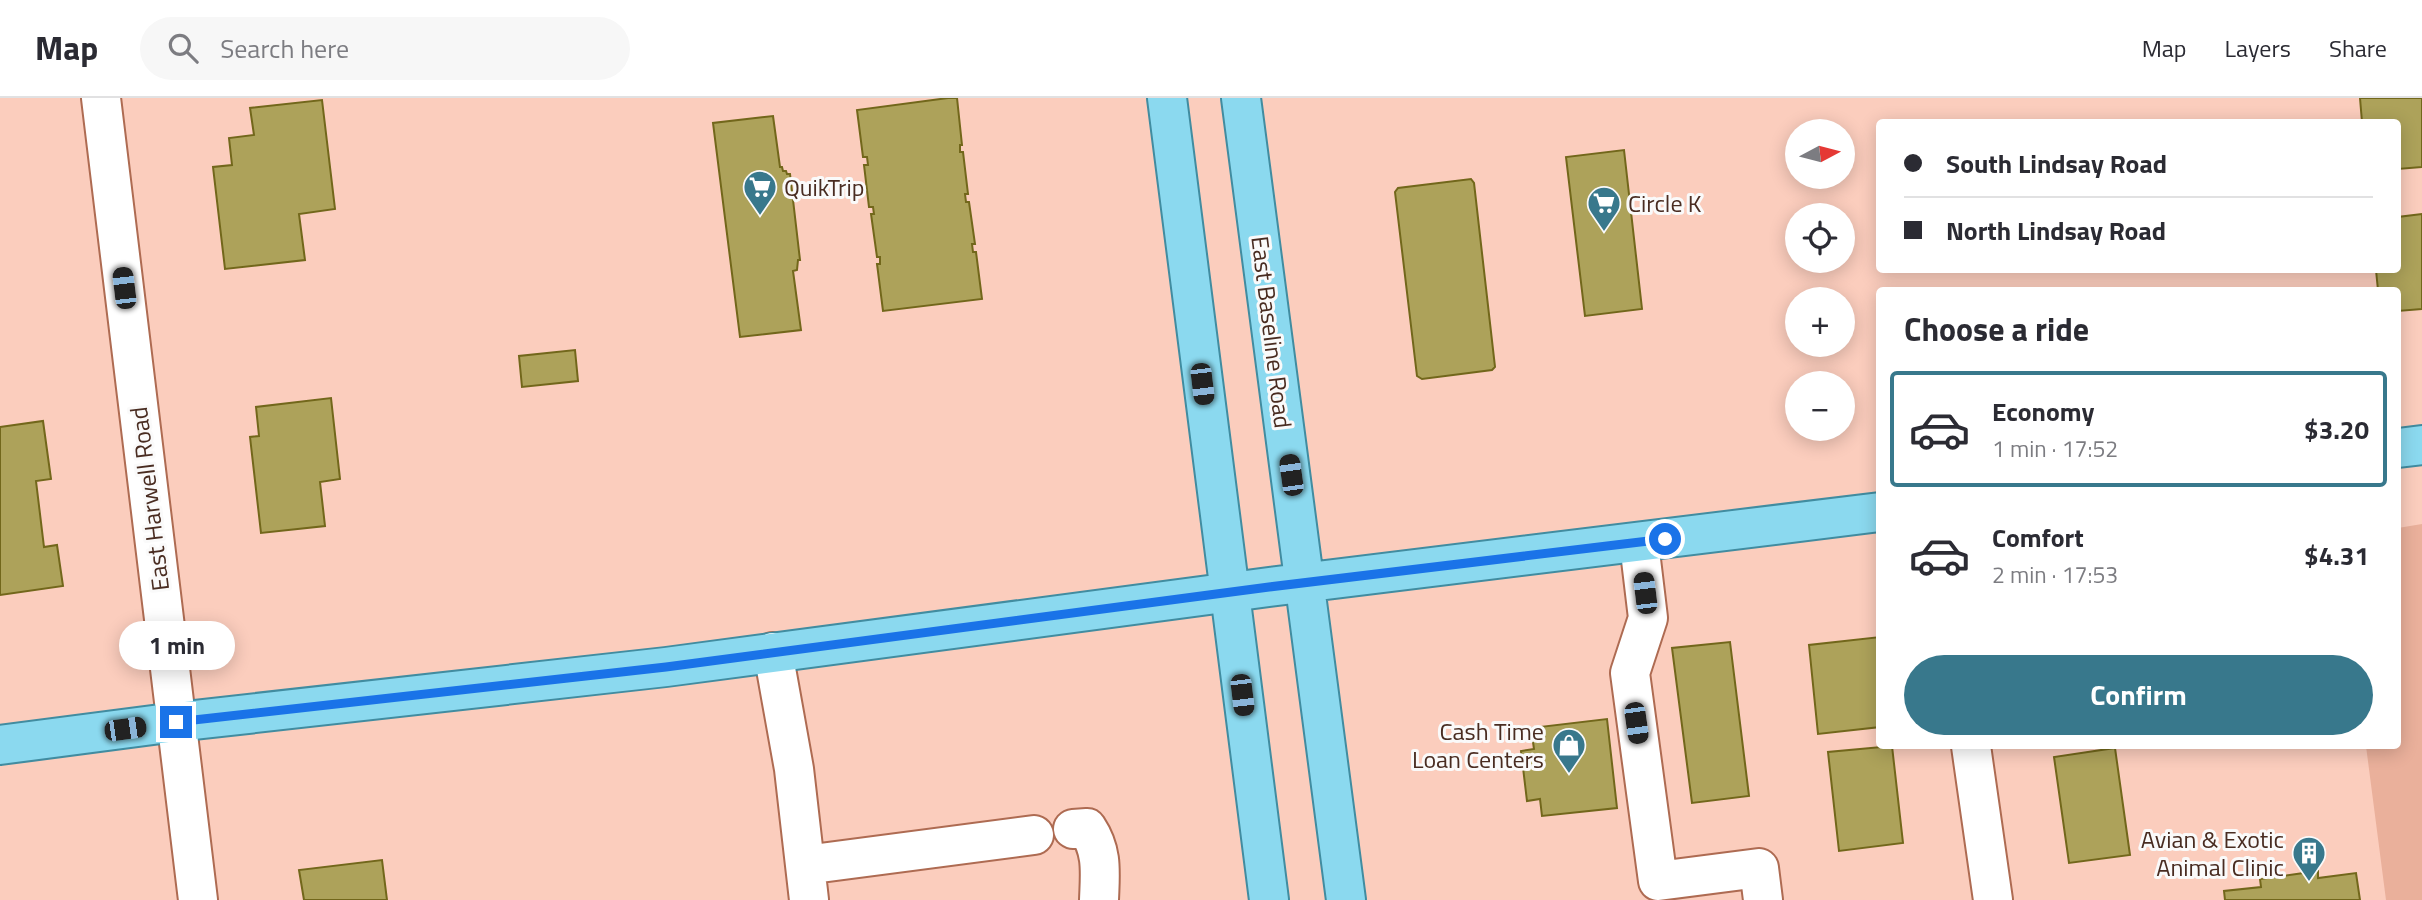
<!DOCTYPE html>
<meta charset="utf-8">
<style>
body{margin:0;font-family:"Titillium Web",sans-serif;background:#f7f7f7;color:#2b2b33;height:100vh;display:flex;flex-direction:column;font-size:26px;white-space:nowrap}
*{box-sizing:border-box;margin:0}
p{font-size:23px;color:#7c7c81}
.icon{flex:none;width:38px;height:38px;fill:none;stroke:currentColor;stroke-width:2;stroke-linecap:round;stroke-linejoin:round}
.map{position:relative;flex:1;overflow:hidden}
.panel{position:absolute;left:1876px;top:189px;width:525px;height:462px;display:flex;flex-direction:column;background:#fff;border-radius:7px;box-shadow:0 4px 18px #0003}
.panel>*{flex:none}
.top-card{position:absolute;left:1876px;top:21px;width:525px;height:154px;border-radius:7px;box-shadow:0 4px 18px #0003;display:grid;align-content:center;height:154px;padding:0 28px;background:#fff}
.needle{width:46px;rotate:83deg}
.buttons{position:absolute;left:1785px;top:21px;display:grid;gap:14px}
.buttons a{display:grid;place-items:center;width:70px;height:70px;border-radius:50%;background:#fff;box-shadow:0 4px 18px #0003;font-size:35px}
.end{position:absolute;width:32px;height:32px;margin:-16px;border:9px solid #1a73e8;background:#fff;box-shadow:0 0 0 4px #fff}
.from{border-radius:50%}
.bubble{position:absolute;height:49px;border-radius:24px;background:#fff;box-shadow:0 4px 18px #0003;font-size:23px;font-weight:700;line-height:49px;text-align:center}
.car{position:absolute;width:21px;height:42px;margin:-21px -10px;border-radius:9px;box-shadow:0 0 5px 2px #0007;background:linear-gradient(#222 24%,#8ab4d8 0 40%,#222 0 76%,#8ab4d8 0 86%,#222 0)}
.top-card b{display:flex;align-items:center;gap:24px;height:66px;font-size:26px}
.top-card b+b{border-top:2px solid #e1e1e2}
.top-card i{width:18px;height:18px;background:#2b2b33}
ul{padding:0;list-style:none}
li{display:flex;align-items:center;gap:21px;height:116px;margin:0 14px 10px;padding:0 14px;border:4px solid transparent;border-radius:7px}
li div{flex:1}
li b{display:block;font-size:26px}
li em{font-style:normal;font-weight:700}
li.active{border-color:#38788c}
li>.icon{width:63px;height:63px;stroke-width:1.5}
h2{padding:0 28px;font-size:32px;line-height:84px}
.primary-button{display:flex;gap:14px;margin-top:auto;padding:14px 28px}
.primary-button a{flex:1;height:80px;border-radius:42px;background:#38788c;color:#fff;font-size:28px;font-weight:700;line-height:80px;text-align:center}
header{display:flex;align-items:center;gap:42px;box-sizing:border-box;height:98px;padding:0 35px;background:#fff;border-bottom:2px solid #e1e1e2}
header strong{font-size:33px}
nav{display:flex;gap:38px;margin-inline-start:auto;font-size:24px}
.search{width:490px;height:63px;background:#f7f7f7;display:flex;align-items:center;gap:18px;box-sizing:border-box;padding:0 24px;border-radius:38px;color:#7c7c81;font-size:26px}
.map>svg:first-child{display:block}
</style>
<header>
<strong>Map</strong>
<div class="search"><svg class="icon" aria-label="search" viewBox="0 0 24 24"><circle cx="10" cy="10" r="6"/><path d="M15 15l6 6"/></svg>Search here</div>
<nav><a>Map</a><a>Layers</a><a>Share</a></nav>
</header>
<div class="map">
<svg width="2422" height="802" viewBox="0 0 2422 802">
<rect width="100%" height="100%" fill="#fbcdbd"/>
<path fill="#eab09b" d="M2422,426V802H2386L2366,648H2398V430Z"/>
<path fill="#ada25a" stroke="#72671b" stroke-width="2" d="M948,0H957L962,47H960V54H963L968,96H965L966,104H969L975,146H972L973,154H976L982,201L883,213L877,166H880V159H877L871,116H874L873,109H869L864,67H868L867,59H863L857,12Z
M2360,0H2422V69L2398,71V24H2362Z
M322,2L335,111L299,116L305,162L225,171L213,69L232,67L229,40L254,37L250,10Z
M773,18L780,69H782L783,73H786L787,76H790L800,162H798L797,172L793,173L801,232L740,239L713,25Z
M1624,52L1642,211L1585,218L1566,59Z
M1471,81L1474,85L1495,269L1492,272L1422,281L1417,278L1395,94L1398,90Z
M2422,116V211L2398,213V192H2378L2376,172H2398V119Z
M575,252L578,283L522,289L519,258Z
M331,300L340,381L320,384L325,428L261,435L250,339L259,338L256,309Z
M43,323L51,381L36,383L44,449L57,447L63,488L0,497V329Z
M1880,539V629L1818,636L1809,547Z
M1730,544L1749,698L1692,705L1672,550Z
M1607,621L1617,710L1542,718L1540,701L1527,703L1521,653L1534,651L1531,630Z
M1892,648L1903,745L1839,753L1828,654Z
M2115,650L2130,757L2069,765L2054,659Z
M382,762L387,802H304L299,772Z
M2318,773V780L2356,775L2360,802H2225L2224,793L2261,789L2260,781Z"/>
<g fill="none" stroke-linecap="round" stroke-linejoin="round">
<defs>
<path id="minor" d="M101,0L198,802
M1639,445L1648,520L1630,575L1658,783L1759,770L1763,802
M773,554L794,671L809,802
M1971,648L1993,802
M1073,731L1087,730C1103,754 1100,774 1099,802
M805,767L1034,737"/>
<path id="major" d="M1167,0L1269,802
M1241,0L1346,802
M2398,350L2422,347
M0,647L176,624L666,569L1269,489L1880,414"/>
</defs>
<use href="#minor" stroke="#ae6b52" stroke-width="42"/>
<use href="#major" stroke="#418ca0" stroke-width="42"/>
<use href="#minor" stroke="#fff" stroke-width="38"/>
<use href="#major" stroke="#8bd9ef" stroke-width="38"/>
</g>
<g fill="none" stroke-linecap="round" stroke-linejoin="round">
<path stroke="#1a73e8" stroke-width="9" d="M176,624L666,569L1269,489L1665,441"/>
</g>
<defs>
<symbol id="supermarket-pin" viewBox="-11 -11 22 30"><path d="M0 17L-7.5 6A9.5 9.5 0 1 1 7.5 6Z" fill="#38788c" stroke="#fafafa"/><path d="M-6-5.5h2.5l.6 2H6L4.5 2H-2.5L-4.4-4H-6ZM-1.5 3.2a1.3 1.3 0 1 0 .1 0ZM3 3.2a1.3 1.3 0 1 0 .1 0Z" fill="#fff"/></symbol>
<symbol id="shop-pin" viewBox="-11 -11 22 30"><path d="M0 17L-7.5 6A9.5 9.5 0 1 1 7.5 6Z" fill="#38788c" stroke="#fafafa"/><path d="M-5-2.5h2.3a2.7 3.5 0 0 1 5.4 0H5L5.5 6h-11ZM-1.5-2.5h3a1.5 2.3 0 0 0-3 0Z" fill="#fff"/></symbol>
<symbol id="building-pin" viewBox="-11 -11 22 30"><path d="M0 17L-7.5 6A9.5 9.5 0 1 1 7.5 6Z" fill="#38788c" stroke="#fafafa"/><path d="M-4-6H4V6H1V3H-1V6H-4ZM-2.5-4.3h1.7v1.8h-1.7ZM.8-4.3h1.7v1.8H.8ZM-2.5-1h1.7V.8h-1.7ZM.8-1h1.7V.8H.8Z" fill="#fff"/></symbol>
</defs>
<g fill-rule="evenodd">
<use href="#supermarket-pin" x="741" y="70" width="38" height="52"/>
<use href="#supermarket-pin" x="1585" y="86" width="38" height="52"/>
<use href="#shop-pin" x="1550" y="628" width="38" height="52"/>
<use href="#building-pin" x="2290" y="736" width="38" height="52"/>
</g>
<g text-anchor="middle" dominant-baseline="central" stroke-width="6" stroke-linejoin="round" paint-order="stroke">
<g font-size="24" fill="#492c21" stroke="#fafafa" text-anchor="start">
<text x="784" y="89">QuikTrip</text>
<text x="1628" y="105">Circle K</text>
<text x="1544" y="633" text-anchor="end">Cash Time<tspan x="1544" dy="28">Loan Centers</tspan></text>
<text x="2284" y="741" text-anchor="end">Avian &amp; Exotic<tspan x="2284" dy="28">Animal Clinic</tspan></text>
</g>
<g font-size="24" fill="#492c21" stroke="#fafafa">
<text transform="translate(1272 234) rotate(83)">East Baseline Road</text>
<text transform="translate(149 401) rotate(-97)">East Harwell Road</text>
</g>
</g>
</svg>
<div class="buttons">
<a><svg class="needle" viewBox="-14 -14 28 28"><path d="M0-13l5 13h-10z" fill="#e53935"/><path d="M0 13l5-13h-10z" fill="#7c7c81"/></svg></a>
<a><svg class="icon" aria-label="locate" viewBox="0 0 24 24"><circle cx="12" cy="12" r="6"/><path d="M12 2v4M12 18v4M2 12h4M18 12h4"/></svg></a>
<a>+</a>
<a>−</a>
</div>
<i class="end from" style="left:1665px;top:441px"></i>
<i class="end" style="left:176px;top:624px"></i>
<div class="bubble" style="left:119px;top:523px;width:116px">1 min</div>
<i class="car" style="left:124px;top:190px;rotate:353deg"></i>
<i class="car" style="left:1202px;top:286px;rotate:173deg"></i>
<i class="car" style="left:1291px;top:377px;rotate:352deg"></i>
<i class="car" style="left:1645px;top:495px;rotate:353deg"></i>
<i class="car" style="left:1242px;top:597px;rotate:173deg"></i>
<i class="car" style="left:1636px;top:625px;rotate:172deg"></i>
<i class="car" style="left:125px;top:631px;rotate:82deg"></i>
<div class="top-card">
<b><i class="from"></i>South Lindsay Road</b>
<b><i></i>North Lindsay Road</b>
</div>
<section class="panel">
<h2>Choose a ride</h2>
<ul>
<li class="active"><svg class="icon" aria-label="car" viewBox="0 0 24 24"><path d="M5 17H2v-5l4-1 3-4h7l3 4 3 1v5h-3M9 17h6M6 11h13"/><circle cx="7" cy="17" r="2"/><circle cx="17" cy="17" r="2"/></svg><div><b>Economy</b><p>1 min · 17:52</p></div><em>$3.20</em></li>
<li><svg class="icon" aria-label="car" viewBox="0 0 24 24"><path d="M5 17H2v-5l4-1 3-4h7l3 4 3 1v5h-3M9 17h6M6 11h13"/><circle cx="7" cy="17" r="2"/><circle cx="17" cy="17" r="2"/></svg><div><b>Comfort</b><p>2 min · 17:53</p></div><em>$4.31</em></li>
</ul>
<div class="primary-button"><a>Confirm</a></div>
</section>
</div>
